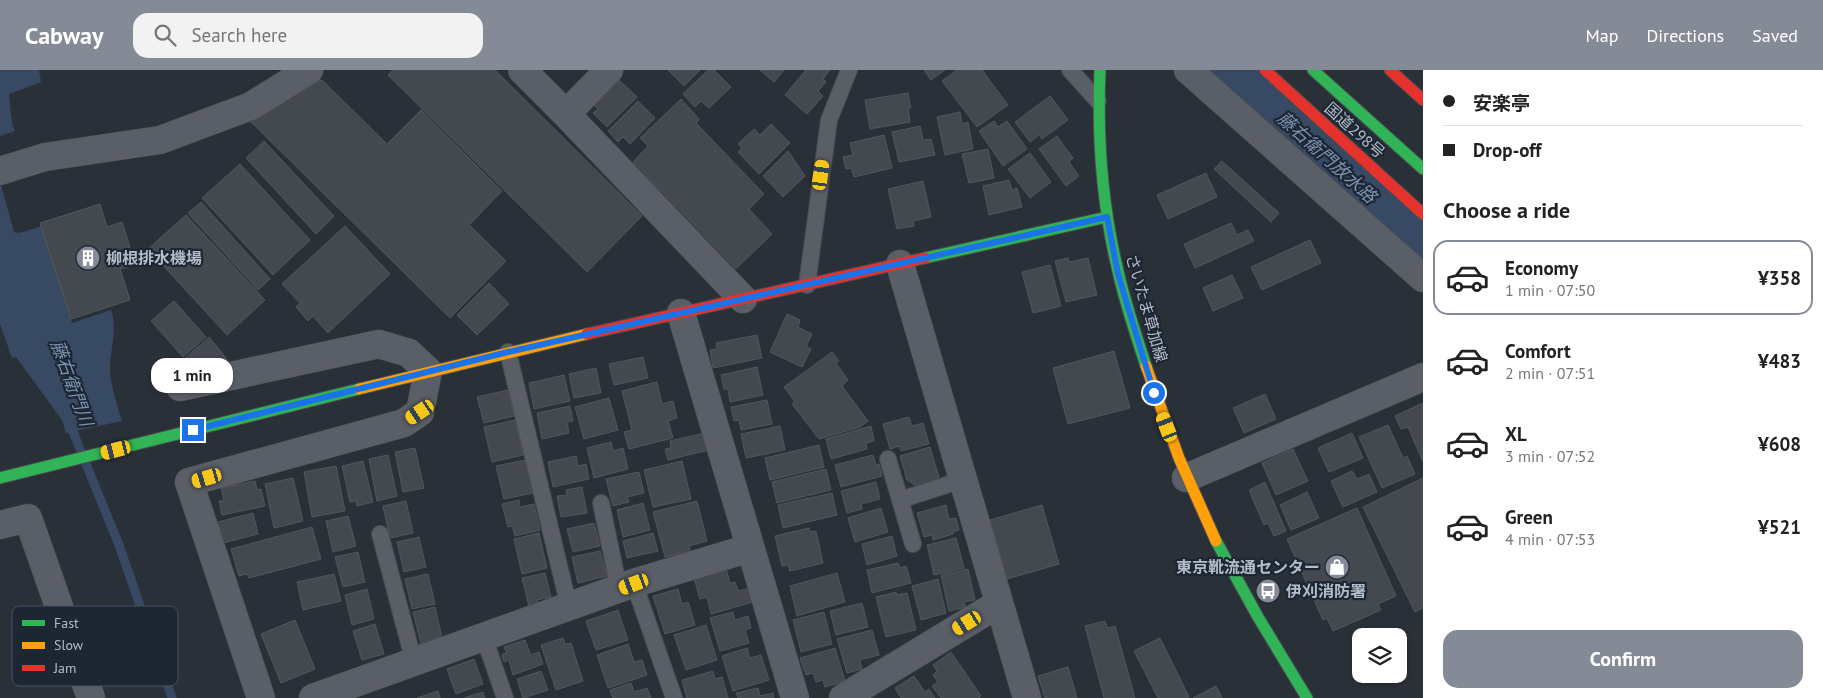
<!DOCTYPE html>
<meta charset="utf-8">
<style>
body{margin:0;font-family:"PT Sans","Noto Sans JP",sans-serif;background:#f2f2f2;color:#222;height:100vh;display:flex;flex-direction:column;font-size:19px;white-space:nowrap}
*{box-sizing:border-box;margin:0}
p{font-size:16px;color:#767676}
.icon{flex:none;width:28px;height:28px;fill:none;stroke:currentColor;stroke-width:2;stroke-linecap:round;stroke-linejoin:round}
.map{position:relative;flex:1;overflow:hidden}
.drawer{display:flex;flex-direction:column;background:#fff;width:400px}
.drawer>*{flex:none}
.guide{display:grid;align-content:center;height:110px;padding:0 20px;background:#fff}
.buttons{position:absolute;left:1352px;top:558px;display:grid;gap:10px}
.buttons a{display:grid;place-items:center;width:55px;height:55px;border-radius:10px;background:#fff;box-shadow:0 1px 4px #0004;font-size:25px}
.end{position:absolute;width:22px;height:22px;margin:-11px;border:6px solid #1a73e8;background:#fff;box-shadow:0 0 0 2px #fff}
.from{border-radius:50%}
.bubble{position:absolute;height:35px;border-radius:15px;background:#fff;box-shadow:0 1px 4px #0004;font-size:16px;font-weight:600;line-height:35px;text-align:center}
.car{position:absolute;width:15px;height:30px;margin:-15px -8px;border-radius:6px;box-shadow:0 0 4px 1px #0007;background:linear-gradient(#f5c518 24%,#345 0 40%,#f5c518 0 76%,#345 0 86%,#f5c518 0)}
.guide b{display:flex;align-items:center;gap:18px;height:48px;font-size:19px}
.guide b+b{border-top:1px solid #e0e0e0}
.guide i{width:12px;height:12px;background:#222}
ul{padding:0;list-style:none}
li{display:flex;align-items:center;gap:15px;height:75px;margin:0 10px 8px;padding:0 10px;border:2px solid transparent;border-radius:15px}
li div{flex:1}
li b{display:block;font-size:19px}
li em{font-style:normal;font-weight:600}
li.on{border-color:#848b96}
li>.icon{width:45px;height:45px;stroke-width:1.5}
h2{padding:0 20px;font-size:22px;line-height:60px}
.button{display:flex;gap:10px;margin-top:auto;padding:10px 20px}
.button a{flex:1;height:58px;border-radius:15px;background:#848b96;color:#fff;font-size:20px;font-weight:600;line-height:58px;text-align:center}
header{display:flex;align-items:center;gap:30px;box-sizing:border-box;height:70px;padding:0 25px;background:#848b96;color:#fff}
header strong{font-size:24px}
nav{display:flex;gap:28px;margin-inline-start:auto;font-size:18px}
.search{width:350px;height:45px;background:#f2f2f2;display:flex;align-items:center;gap:12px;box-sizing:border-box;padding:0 18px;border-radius:15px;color:#767676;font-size:19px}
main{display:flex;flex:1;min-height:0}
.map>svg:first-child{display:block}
</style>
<header>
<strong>Cabway</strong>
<div class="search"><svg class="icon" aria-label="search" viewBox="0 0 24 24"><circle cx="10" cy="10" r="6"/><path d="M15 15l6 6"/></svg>Search here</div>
<nav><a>Map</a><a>Directions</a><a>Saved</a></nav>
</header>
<main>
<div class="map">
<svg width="1423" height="628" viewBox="0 0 1423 628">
<rect width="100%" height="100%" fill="#2a3038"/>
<path fill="#384963" d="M0,0H39L41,12L9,24L12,53L15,61L0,66Z
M0,111L14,162L19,163L43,156L72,253L111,240C118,262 110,278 110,300C111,317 117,334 122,351L66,363L62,350L16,287L12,288L0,254Z"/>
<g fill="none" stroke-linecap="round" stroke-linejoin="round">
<path stroke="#384963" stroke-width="9" d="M69,352L119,475L172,628"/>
<path stroke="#384963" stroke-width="52" d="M1231,0L1423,173"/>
</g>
<path fill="#444950" stroke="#52575f" d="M393,0H495L642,146L587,202L388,5Z
M668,0H700L684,16Z
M708,0H714L731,17L709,38L701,31L695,37L683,24Z
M760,0H784L774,12Z
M806,0H830L823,9L826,12L818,21L823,26L807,44L785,25Z
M924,0H945L931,10Z
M957,0H982L1008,35L977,57L942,11Z
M618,9L637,27L607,57L593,43L598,39L593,34Z
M322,10L506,191L450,248L250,51L282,27Z
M908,23L911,38H908L910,52L870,59L865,30Z
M1050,26L1068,50L1042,69L1039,65L1030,72L1015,52Z
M681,29L699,49L696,53L764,124L749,139L772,164L736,199L633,92L648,76L640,68Z
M638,31L655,48L630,74L623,67L618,72L608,61Z
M421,40L502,121L470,154L388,73Z
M960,42L962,54L968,52L973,79L945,85L937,47Z
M994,51L998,57L1007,51L1027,79L1003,96L979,61Z
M771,54L790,73L759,104L738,82L742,78L738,74L754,59L760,65Z
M920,56L923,70L931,69L935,85L899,92L892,62Z
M884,65L892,98L854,107L851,98L846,99L843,87L853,85L850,73Z
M1057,66L1073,88L1069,92L1079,106L1066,116L1039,79Z
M264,71L334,146L316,164L246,88Z
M988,79L994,108L969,113L962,84Z
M788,81L805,106L783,127L763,106Z
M1030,83L1051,112L1030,128L1008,99Z
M1222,91L1279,143L1271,152L1214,99Z
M240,94L310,170L273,205L202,128Z
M1206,103L1217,127L1168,149L1157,125Z
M1009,110L1012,120L1017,118L1022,137L989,145L983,116Z
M923,111L931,147L913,151L914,156L897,159L888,119Z
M201,132L270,209L258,220L188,143Z
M100,134L107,157L122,152L130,177L123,179L128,197L120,199L130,230L71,249L40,153Z
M186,145L265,230L227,265L148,179Z
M1231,153L1237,165L1248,160L1254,171L1195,198L1184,174Z
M345,156L390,204L328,263L313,246L308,251L296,237L300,233L282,214Z
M1310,170L1321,193L1262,220L1251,197Z
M1068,188L1069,192L1088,188L1097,225L1066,232L1055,191Z
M1050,195L1061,236L1033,243L1022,202Z
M1232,205L1243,228L1213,241L1203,218Z
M489,213L509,234L477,265L457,245Z
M174,231L206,267L183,287L151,251Z
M787,244L800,250L798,257L812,264L806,277L811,279L802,297L770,282Z
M757,265L762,288L713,298L710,280L717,279L716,273Z
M209,267L230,293L190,300L182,291Z
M1114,281L1130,338L1068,354L1053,298Z
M832,282L839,291L836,293L848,310L842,316L868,351L860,357L819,369L792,334L795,332L784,317Z
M643,287L648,308L614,315L609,294Z
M757,297L763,325L730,332L728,319H724L721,305Z
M596,298L601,323L574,328L569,304Z
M564,305L570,331L534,339L529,313Z
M657,312L662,334L673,331L677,348L668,351L673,368L629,379L624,362L632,360L622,321Z
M508,320L514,346L484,353L477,327Z
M1265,324L1276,349L1244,363L1233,338Z
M609,328L618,360L584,369L575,337Z
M767,330L772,354L741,360L739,350L734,351L731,337Z
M1423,333V392L1408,357L1401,359L1395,346Z
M570,336L573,351L567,352L569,363L542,369L537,343Z
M909,347L912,356L923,353L929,374L901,381L899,376L890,379L883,354Z
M515,350L523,385L492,392L484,357Z
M1388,355L1403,388L1407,386L1415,404L1382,418L1359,367Z
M780,356L785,380L746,388L741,364Z
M871,356L874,371L866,373L867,379L831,389L826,369Z
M705,363L709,380L668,390L665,379L671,378L670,371Z
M1352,363L1363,388L1329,402L1318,378Z
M611,372L613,381L623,378L628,399L594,408L587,378Z
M819,375L824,397L770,410L765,388Z
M930,377L940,411L918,417L907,410L900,386Z
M415,378L424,418L403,422L395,382Z
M1293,379L1308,411L1276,425L1262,393Z
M388,385L397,426L377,431L369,389Z
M873,385L876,395L879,394L882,406L841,417L835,395Z
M576,386L578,396L586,394L589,409L553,417L548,392Z
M525,390L533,423L504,429L496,396Z
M363,391L373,432L357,436L356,431L350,432L342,396Z
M682,391L691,429L653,437L644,400Z
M336,396L345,441L312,447L304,402Z
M826,399L831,420L777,433L772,412Z
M1352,401L1357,409L1369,404L1377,422L1343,437L1331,411Z
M639,402L644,423L627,427L629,432L613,436L606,409Z
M293,408L303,451L274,458L265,414Z
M1423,408V538L1415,542L1363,437Z
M255,411L257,420L261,419L265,436L222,445L219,431H224L221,418Z
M876,412L880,429L861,434L862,439L847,443L841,421Z
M1265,412L1286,461L1274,466L1268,453L1264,455L1249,420Z
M582,417L587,443L561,447L557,426L567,425L566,420Z
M1307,422L1319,448L1291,460L1280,435Z
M832,423L837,445L783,458L778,435Z
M519,430L520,437L534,434L540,460L515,466L512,456L508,457L502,434Z
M406,431L413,463L390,468L383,436Z
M697,431L707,471L689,476L690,481L665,487L653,442Z
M643,433L650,460L623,467L617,440Z
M946,435L949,449L956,448L959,460L953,462V464L933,470L932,465L924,467L917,443Z
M1042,435L1059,494L1007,509L990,450Z
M881,438L888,462L855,472L848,448Z
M1357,438L1396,526L1378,534L1381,540L1333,561L1327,548L1323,550L1287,469Z
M253,443L258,464L223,473L218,452Z
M348,446L356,476L333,482L326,451Z
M594,453L600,476L573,482L567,459Z
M312,457L321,489L249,508L247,504L239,506L231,479Z
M809,458L810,462L816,461L823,493L790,501L788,495L782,496L775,466Z
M539,463L547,498L522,504L514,469Z
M653,463L658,481L627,488L623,471Z
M892,466L897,486L867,495L862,474Z
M419,467L426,497L404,502L397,472Z
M956,468L964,498L934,505L927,475Z
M600,481L607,506L578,513L572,487Z
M358,482L365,512L343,517L335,487Z
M898,493L900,498L906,496L911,513L872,523L867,500Z
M726,499L730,513L735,512L738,521L750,518L753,532L711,544L707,527L700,529L694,508Z
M968,499L975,530L964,532L966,537L949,541L941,505Z
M545,503L551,527L537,530L538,534L529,536L522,508Z
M837,503L845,532L797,546L790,516Z
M334,504L341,531L303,540L297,512Z
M428,504L435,534L412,539L405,509Z
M938,509L946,543L921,550L912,516Z
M367,519L374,549L352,555L345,525Z
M678,519L682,534L688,532L695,555L665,564L653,526Z
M896,522L897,525L907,523L916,560L886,567L876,527Z
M862,533L868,557L836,565L830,541Z
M435,537L442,568L421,574L413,542Z
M618,540L628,570L596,580L586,551Z
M733,542L735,550L748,546L751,558L745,560L749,573L720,581L710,548Z
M824,542L832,574L801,582L793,550Z
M295,550L315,599L281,613L261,564Z
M1105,551L1107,558L1115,556L1135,628H1104L1085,556Z
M375,554L384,584L362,590L353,561Z
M706,555L717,590L686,600L674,565Z
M872,560L879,585L860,590L862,599L847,603L837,569Z
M563,568L565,574L571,573L583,611L556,620L541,575Z
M1160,568L1189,627L1187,628H1158L1134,581Z
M525,570L531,585L539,582L543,594L513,605L509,590L504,592L502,584L507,583L504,577Z
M628,574L634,592L642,590L647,605L608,618L597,585Z
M747,578L750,588L761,585L769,610L733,621L722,586Z
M835,578L845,611L825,617L823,610L816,612L813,603L806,605L800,588Z
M951,582L981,626L979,628H941L932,616L938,612L933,605L937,601L933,595Z
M474,589L483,614L456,624L447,599Z
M1068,597L1077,628H1045L1038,606Z
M541,601L548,620L523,628L517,609Z
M713,601L715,609L722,607L728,628H687L682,610Z
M914,606L925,622L929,619L935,628H901L895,618Z
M631,613L634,622L647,618L651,628H613L610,620Z
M1216,616L1222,628H1193Z
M758,618L760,626L773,623L774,628H738L736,623Z
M438,621L440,628H417Z
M483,622L485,628H464Z"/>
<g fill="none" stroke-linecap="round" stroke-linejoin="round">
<defs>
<path id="lane" d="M1070,0L1098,31
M807,215L829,50L849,0
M508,282L569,537
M888,389L913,474
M900,430L962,410
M601,433L619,519
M380,464L414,592
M634,513L674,628
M484,567L505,628"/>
<path id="street" d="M522,0L566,44L743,229
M1188,0L1423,208
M566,44L609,0
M0,101L45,87L160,70L251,36L309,0
M900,194L1027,628
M681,243L795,628
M180,317L379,274L409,283L428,301L420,342L404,353L189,412L261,628
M1186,408L1423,307
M0,455L28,448L91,628
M313,628L634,513L750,478
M843,628L998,534"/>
<path id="fast" d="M1100,0C1097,68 1102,135 1118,201C1125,233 1136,265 1146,296
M1313,0L1423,99
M925,188L1107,147
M0,408L359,319
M1216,471L1258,547L1307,628"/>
<path id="slow" d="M1146,296L1179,388L1216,471
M359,319L587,264"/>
<path id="jam" d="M1265,0L1423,144
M1390,0L1423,30
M587,264L925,188"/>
</defs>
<use href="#lane" stroke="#484c53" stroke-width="18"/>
<use href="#street" stroke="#484c53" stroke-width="29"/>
<use href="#fast" stroke="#484c53" stroke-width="13"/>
<use href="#slow" stroke="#484c53" stroke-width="13"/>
<use href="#jam" stroke="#484c53" stroke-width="13"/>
<use href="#lane" stroke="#5a5e66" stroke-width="16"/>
<use href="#street" stroke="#5a5e66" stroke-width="28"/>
<use href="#fast" stroke="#30b455" stroke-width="11"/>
<use href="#slow" stroke="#ff9f0a" stroke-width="11"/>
<use href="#jam" stroke="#e5322d" stroke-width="11"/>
</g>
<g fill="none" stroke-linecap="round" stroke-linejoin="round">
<path stroke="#1a73e8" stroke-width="6" d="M193,360L508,282L1107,147L1118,204L1154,323"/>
</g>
<defs>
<symbol id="building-disc" viewBox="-11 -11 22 22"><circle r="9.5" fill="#848b96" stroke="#1d2633"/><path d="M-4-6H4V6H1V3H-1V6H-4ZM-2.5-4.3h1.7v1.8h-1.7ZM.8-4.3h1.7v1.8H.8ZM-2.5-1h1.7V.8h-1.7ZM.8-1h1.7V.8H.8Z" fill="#fff"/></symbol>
<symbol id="shop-disc" viewBox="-11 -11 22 22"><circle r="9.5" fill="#848b96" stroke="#1d2633"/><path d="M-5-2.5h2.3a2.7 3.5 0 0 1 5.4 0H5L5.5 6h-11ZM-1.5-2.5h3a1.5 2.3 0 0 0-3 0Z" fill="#fff"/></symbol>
<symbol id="bus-disc" viewBox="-11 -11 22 22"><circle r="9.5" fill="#848b96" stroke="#1d2633"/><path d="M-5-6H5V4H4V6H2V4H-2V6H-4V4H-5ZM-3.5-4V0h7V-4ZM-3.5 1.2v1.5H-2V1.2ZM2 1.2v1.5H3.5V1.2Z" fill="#fff"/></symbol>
</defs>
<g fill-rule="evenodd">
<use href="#building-disc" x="74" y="174" width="28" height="28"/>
<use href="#shop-disc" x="1323" y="483" width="28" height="28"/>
<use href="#bus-disc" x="1254" y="507" width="28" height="28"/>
</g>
<g text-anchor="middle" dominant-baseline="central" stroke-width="4.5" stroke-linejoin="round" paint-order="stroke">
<g font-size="16" fill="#b4bcc9" stroke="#1d2633">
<text transform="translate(1355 60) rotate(42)">国道298号</text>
<text transform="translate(1147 238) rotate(74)">さいたま草加線</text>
</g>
<g font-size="16" font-weight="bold" fill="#b4bcc9" stroke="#1d2633" text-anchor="start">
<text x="106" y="188">柳根排水機場</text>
<text x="1320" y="497" text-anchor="end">東京靴流通センター</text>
<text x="1286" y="521">伊刈消防署</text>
</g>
<g font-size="18" font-style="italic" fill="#7c92b1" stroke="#1d2633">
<text transform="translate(1327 87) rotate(42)">藤右衛門放水路</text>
<text transform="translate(72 313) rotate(70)">藤右衛門川</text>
</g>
</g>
<rect x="12" y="536" width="166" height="80" rx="8" fill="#1d2633" stroke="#4a5360" stroke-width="1"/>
<rect x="22" y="550" width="23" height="6" fill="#30b455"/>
<rect x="22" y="572" width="23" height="7" fill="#ff9f0a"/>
<rect x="22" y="595" width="23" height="6" fill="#e5322d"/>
<g font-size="14" fill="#b4bcc9">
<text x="54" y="558">Fast</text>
<text x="54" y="580">Slow</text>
<text x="54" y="603">Jam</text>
</g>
</svg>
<div class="buttons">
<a><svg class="icon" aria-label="layers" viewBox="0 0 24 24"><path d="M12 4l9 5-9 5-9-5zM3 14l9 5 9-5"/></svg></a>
</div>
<i class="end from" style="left:1154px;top:323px"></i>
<i class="end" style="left:193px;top:360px"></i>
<div class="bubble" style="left:151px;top:288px;width:82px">1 min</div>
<i class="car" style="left:821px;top:105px;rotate:8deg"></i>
<i class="car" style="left:420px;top:342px;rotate:236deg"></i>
<i class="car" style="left:1167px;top:357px;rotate:339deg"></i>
<i class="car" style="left:116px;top:380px;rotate:256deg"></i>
<i class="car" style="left:207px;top:408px;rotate:254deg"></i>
<i class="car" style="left:634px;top:514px;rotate:250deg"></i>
<i class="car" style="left:967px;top:553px;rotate:239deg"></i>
</div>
<section class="drawer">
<div class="guide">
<b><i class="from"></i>安楽亭</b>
<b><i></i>Drop-off</b>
</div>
<h2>Choose a ride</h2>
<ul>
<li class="on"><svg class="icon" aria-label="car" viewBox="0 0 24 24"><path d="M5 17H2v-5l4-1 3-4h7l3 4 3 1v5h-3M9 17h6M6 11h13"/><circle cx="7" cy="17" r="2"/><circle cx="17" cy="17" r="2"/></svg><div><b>Economy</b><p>1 min · 07:50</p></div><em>¥358</em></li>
<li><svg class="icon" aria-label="car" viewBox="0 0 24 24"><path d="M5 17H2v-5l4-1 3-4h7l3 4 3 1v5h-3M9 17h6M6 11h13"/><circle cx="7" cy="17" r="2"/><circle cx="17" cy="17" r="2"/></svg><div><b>Comfort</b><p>2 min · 07:51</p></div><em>¥483</em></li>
<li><svg class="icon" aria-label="car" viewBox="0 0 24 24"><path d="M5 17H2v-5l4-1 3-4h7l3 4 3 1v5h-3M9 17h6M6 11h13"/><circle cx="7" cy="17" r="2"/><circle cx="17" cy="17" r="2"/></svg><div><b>XL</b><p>3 min · 07:52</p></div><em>¥608</em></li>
<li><svg class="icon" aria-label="car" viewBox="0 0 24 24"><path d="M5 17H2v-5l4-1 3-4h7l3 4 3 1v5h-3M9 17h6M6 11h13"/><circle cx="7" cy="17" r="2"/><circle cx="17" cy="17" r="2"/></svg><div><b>Green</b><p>4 min · 07:53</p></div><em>¥521</em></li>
</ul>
<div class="button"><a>Confirm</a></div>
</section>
</main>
